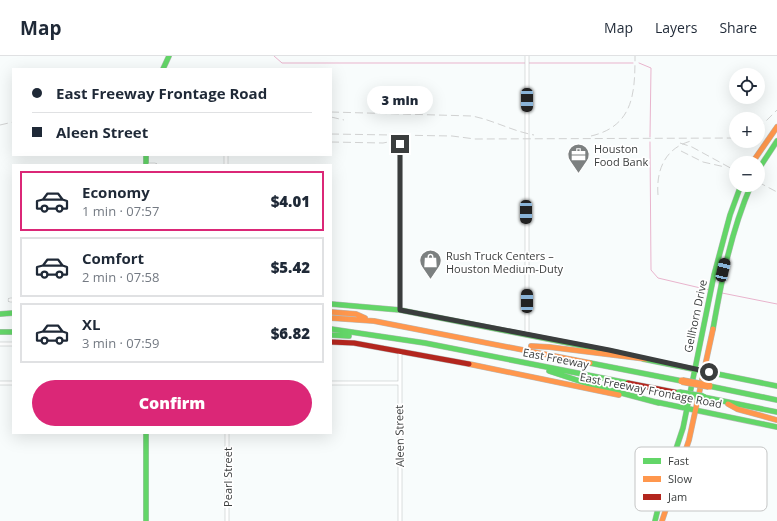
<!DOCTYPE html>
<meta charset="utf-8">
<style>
body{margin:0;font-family:"Open Sans",sans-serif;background:#f6f6f7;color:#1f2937;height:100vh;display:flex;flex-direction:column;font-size:15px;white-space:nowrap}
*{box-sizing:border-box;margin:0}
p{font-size:13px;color:#747a83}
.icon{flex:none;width:22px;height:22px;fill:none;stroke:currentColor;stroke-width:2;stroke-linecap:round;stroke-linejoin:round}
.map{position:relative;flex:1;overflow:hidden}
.side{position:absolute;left:12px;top:108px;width:320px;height:270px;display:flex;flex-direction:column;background:#fff;border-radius:0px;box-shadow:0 4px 16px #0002}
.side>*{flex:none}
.top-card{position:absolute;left:12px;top:12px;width:320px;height:88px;border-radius:0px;box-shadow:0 4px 16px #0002;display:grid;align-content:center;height:88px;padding:0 20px;background:#fff}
.controls{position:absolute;left:729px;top:12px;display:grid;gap:8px}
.controls a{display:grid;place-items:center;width:36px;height:36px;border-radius:50%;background:#fff;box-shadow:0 4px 16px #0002;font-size:20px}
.end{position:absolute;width:18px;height:18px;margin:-9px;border:5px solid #3a3d3d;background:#fff;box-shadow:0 0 0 2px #fff}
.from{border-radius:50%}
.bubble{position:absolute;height:28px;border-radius:14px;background:#fff;box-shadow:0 4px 16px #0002;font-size:13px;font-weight:800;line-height:28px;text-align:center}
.car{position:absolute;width:12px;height:24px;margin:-12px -6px;border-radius:5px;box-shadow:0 0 3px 1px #0007;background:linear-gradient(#222 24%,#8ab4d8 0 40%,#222 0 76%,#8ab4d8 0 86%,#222 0)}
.top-card b{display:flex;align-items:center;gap:14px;height:38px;font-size:15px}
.top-card b+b{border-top:1px solid #e0e1e3}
.top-card i{width:10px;height:10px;background:#1f2937}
ul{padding:7px 0 0;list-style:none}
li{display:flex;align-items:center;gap:12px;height:60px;margin:0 8px 6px;padding:0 12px;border:2px solid #e0e1e3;border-radius:0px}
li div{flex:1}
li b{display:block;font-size:15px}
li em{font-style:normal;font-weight:800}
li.current{border-color:#db2777}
li>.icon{width:36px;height:36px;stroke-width:1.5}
.button{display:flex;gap:8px;margin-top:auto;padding:8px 20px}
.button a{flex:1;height:46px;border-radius:24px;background:#db2777;color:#fff;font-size:16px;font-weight:800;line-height:46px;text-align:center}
header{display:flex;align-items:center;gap:24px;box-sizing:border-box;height:56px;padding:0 20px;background:#fff;border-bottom:1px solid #e0e1e3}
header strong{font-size:19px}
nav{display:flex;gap:22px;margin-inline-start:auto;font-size:14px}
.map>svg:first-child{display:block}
</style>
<header>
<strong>Map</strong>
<nav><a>Map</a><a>Layers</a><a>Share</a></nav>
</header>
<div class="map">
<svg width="777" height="465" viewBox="0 0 777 465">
<rect width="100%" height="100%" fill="#f8fcfc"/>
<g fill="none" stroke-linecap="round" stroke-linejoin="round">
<path stroke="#e9b4cd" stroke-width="1" d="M274,0L282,7H525
M528,7H633
M639,7L651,12L650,81
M650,86L651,214L658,222L709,234
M722,237L777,248"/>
<defs>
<path id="street" d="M146,109H155
M226,109V99
M10,244H13
M400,254V88
M527,279V0
M0,288H13
M400,295V465
M0,327H13
M331,327H399
M227,465V377"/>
<path id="fast" d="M163,13L169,0
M146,99V109
M758,114L777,85
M331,248L400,254L619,297
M0,258L13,257
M331,273L425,287L628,327
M713,273C722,222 731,176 751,129
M0,276H13
M331,279L349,280
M643,303L777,330
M590,307L682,325
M549,315L595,330L659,347
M709,330L777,344
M703,341L777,356
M656,346L777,371
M146,377V465
M655,465L663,432L683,372L714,219L730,159L741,129"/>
<path id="slow" d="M752,107L777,71
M331,256L356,258L365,262
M331,262L374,265L590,307
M531,290L549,291L646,303
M469,308L619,339
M728,348L737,353L777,364
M662,465L689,384L713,273"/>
<path id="jam" d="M331,286L354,287L469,308
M628,327L679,337"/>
</defs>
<use href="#street" stroke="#b9bcbc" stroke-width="4.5"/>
<use href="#fast" stroke="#b9bcbc" stroke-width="6"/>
<use href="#slow" stroke="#b9bcbc" stroke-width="6"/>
<use href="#jam" stroke="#b9bcbc" stroke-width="6"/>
<use href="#street" stroke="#feffff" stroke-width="3.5"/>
<use href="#fast" stroke="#63d668" stroke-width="5"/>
<use href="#slow" stroke="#ff974d" stroke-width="5"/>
<use href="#jam" stroke="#b3261e" stroke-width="5"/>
<path stroke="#d1d2d2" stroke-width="1" stroke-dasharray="8 4" stroke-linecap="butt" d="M331,56L472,60C493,64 512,75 534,79
M331,61L344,64
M0,69L13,66
M758,73L777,54
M331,78L452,80L475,83L736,82
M591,80C634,70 635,36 635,0
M331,86L383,87L404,83
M680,87L692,91L736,115
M681,95L703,106L725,111
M758,126L777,136
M658,139C656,114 665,92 691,85"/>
<defs>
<path id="fast-bridge" d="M679,337L703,341"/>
<path id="slow-bridge" d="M682,325L709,330"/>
</defs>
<use href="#fast-bridge" stroke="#a8b7b8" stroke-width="8" stroke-linecap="butt"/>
<use href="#slow-bridge" stroke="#a8b7b8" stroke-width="8" stroke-linecap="butt"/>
<use href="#fast-bridge" stroke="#63d668" stroke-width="7"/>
<use href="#slow-bridge" stroke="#ff974d" stroke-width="7"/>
</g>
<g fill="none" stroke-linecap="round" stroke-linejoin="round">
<path stroke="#3a3d3d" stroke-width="5" d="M400,88V254L609,294L709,316"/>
</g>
<defs>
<symbol id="office-pin" viewBox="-11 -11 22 30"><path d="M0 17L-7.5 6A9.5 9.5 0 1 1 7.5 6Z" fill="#7c8080" stroke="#fff"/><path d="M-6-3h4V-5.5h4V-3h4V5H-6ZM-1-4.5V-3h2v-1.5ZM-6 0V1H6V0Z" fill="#fff"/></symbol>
<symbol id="shop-pin" viewBox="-11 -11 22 30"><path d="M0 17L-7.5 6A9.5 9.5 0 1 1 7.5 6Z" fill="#7c8080" stroke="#fff"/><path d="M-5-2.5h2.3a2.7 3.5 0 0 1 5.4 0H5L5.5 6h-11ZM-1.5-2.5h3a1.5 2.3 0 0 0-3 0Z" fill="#fff"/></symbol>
</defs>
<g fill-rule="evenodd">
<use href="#office-pin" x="566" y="86" width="25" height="34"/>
<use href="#shop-pin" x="418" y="192" width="25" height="34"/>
</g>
<g text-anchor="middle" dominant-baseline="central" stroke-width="3.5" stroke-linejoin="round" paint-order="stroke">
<g font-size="11" fill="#3a3d3d" stroke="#fff" text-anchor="start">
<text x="594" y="92">Houston<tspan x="594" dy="13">Food Bank</tspan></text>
<text x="446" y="199">Rush Truck Centers –<tspan x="446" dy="13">Houston Medium-Duty</tspan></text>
</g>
<g font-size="11" fill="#3a3d3d" stroke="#fff">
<text transform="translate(695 260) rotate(-78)">Gellhorn Drive</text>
<text transform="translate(556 302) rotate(11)">East Freeway</text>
<text transform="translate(651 334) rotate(11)">East Freeway Frontage Road</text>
<text transform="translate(399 380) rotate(-91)">Aleen Street</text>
<text transform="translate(227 421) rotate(-90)">Pearl Street</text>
</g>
</g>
<rect x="635" y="391" width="132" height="64" rx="6" fill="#fff" stroke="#c4c5c5" stroke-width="1"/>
<rect x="643" y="402" width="18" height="6" fill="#63d668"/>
<rect x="643" y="420" width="18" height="6" fill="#ff974d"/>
<rect x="643" y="438" width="18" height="6" fill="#b3261e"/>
<g font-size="11" fill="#3a3d3d">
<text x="668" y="409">Fast</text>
<text x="668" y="427">Slow</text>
<text x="668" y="445">Jam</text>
</g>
</svg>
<div class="controls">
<a><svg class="icon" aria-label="locate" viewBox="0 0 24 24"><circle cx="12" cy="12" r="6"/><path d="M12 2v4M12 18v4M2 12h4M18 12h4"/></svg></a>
<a>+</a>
<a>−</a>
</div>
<i class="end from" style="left:709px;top:316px"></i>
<i class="end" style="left:400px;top:88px"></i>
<div class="bubble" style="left:367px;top:30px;width:66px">3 min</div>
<i class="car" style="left:527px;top:44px;rotate:180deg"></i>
<i class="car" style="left:526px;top:156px;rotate:180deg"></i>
<i class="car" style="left:723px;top:214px;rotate:13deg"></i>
<i class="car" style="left:527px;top:245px;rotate:0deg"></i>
<div class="top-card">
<b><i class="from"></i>East Freeway Frontage Road</b>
<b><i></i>Aleen Street</b>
</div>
<section class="side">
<ul>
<li class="current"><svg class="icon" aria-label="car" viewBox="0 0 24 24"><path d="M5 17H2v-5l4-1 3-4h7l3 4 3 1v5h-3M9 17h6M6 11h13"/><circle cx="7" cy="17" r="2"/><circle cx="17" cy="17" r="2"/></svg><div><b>Economy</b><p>1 min · 07:57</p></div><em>$4.01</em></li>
<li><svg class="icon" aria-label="car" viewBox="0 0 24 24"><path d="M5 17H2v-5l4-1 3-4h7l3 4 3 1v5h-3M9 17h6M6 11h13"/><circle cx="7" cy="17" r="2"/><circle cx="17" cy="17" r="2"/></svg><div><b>Comfort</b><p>2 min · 07:58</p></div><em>$5.42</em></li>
<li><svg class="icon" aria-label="car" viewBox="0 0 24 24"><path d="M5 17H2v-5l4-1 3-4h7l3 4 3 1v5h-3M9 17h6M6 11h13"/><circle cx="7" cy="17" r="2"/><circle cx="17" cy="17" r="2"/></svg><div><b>XL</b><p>3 min · 07:59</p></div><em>$6.82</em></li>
</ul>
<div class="button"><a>Confirm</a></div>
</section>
</div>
